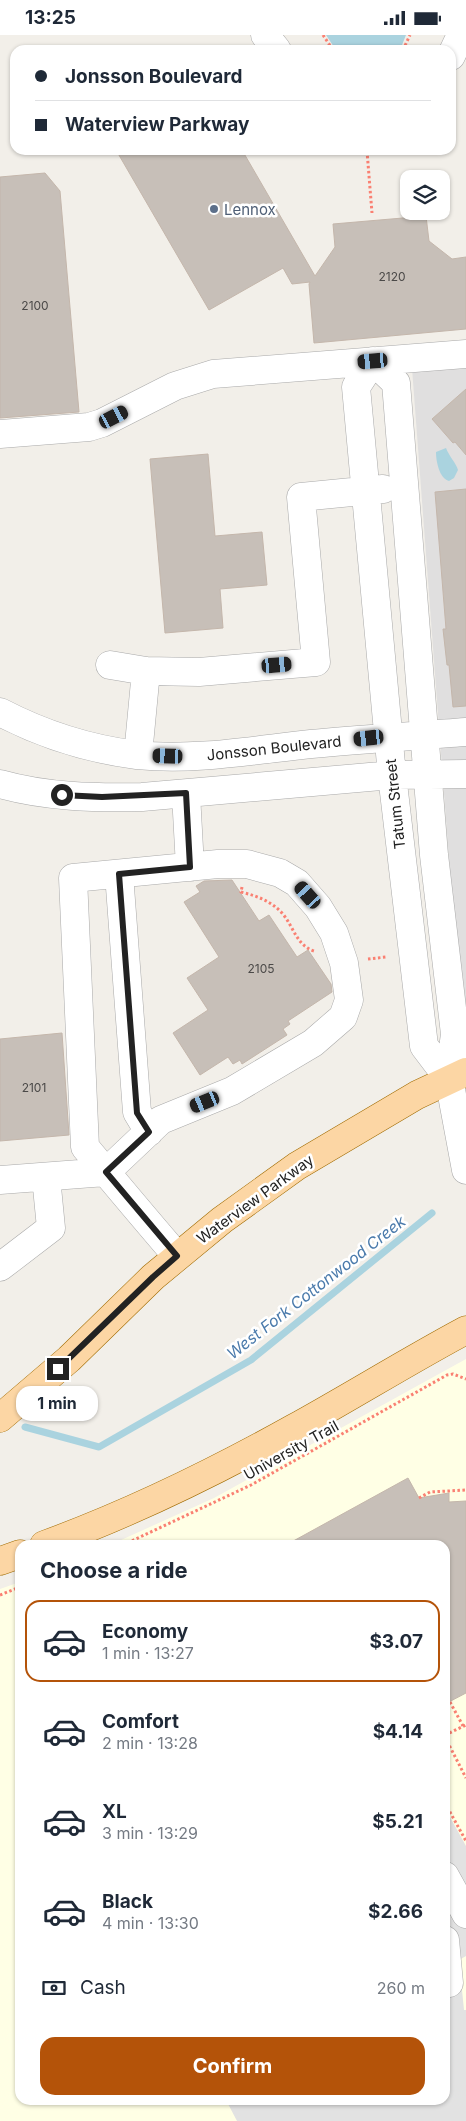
<!DOCTYPE html>
<meta charset="utf-8">
<style>
body{margin:0;font-family:Inter,sans-serif;background:#f6f6f7;color:#1f2937;height:100vh;display:flex;flex-direction:column;font-size:19px;white-space:nowrap}
*{box-sizing:border-box;margin:0}
p{font-size:16px;color:#747a83}
.icon{flex:none;width:28px;height:28px;fill:none;stroke:currentColor;stroke-width:2;stroke-linecap:round;stroke-linejoin:round}
.map{position:relative;flex:1;overflow:hidden}
.panel{position:absolute;left:15px;top:1505px;width:435px;height:565px;display:flex;flex-direction:column;background:#fff;border-radius:15px;box-shadow:0 1px 4px #0004}
.panel>*{flex:none}
.hud{position:absolute;left:10px;top:10px;width:446px;height:110px;border-radius:15px;box-shadow:0 1px 4px #0004;display:grid;align-content:center;height:110px;padding:0 25px;background:#fff}
.fabs{position:absolute;left:400px;top:135px;display:grid;gap:10px}
.fabs a{display:grid;place-items:center;width:50px;height:50px;border-radius:10px;background:#fff;box-shadow:0 1px 4px #0004;font-size:25px}
.end{position:absolute;width:22px;height:22px;margin:-11px;border:6px solid #222;background:#fff;box-shadow:0 0 0 2px #fff}
.from{border-radius:50%}
.bubble{position:absolute;height:35px;border-radius:15px;background:#fff;box-shadow:0 1px 4px #0004;font-size:16px;font-weight:700;line-height:35px;text-align:center}
.car{position:absolute;width:15px;height:30px;margin:-15px -8px;border-radius:6px;box-shadow:0 0 4px 1px #0007;background:linear-gradient(#222 24%,#8ab4d8 0 40%,#222 0 76%,#8ab4d8 0 86%,#222 0)}
.hud b{display:flex;align-items:center;gap:18px;height:48px;font-size:19px}
.hud b+b{border-top:1px solid #e0e1e3}
.hud i{width:12px;height:12px;background:#1f2937}
ul{padding:0;list-style:none}
li{display:flex;align-items:center;gap:15px;height:82px;margin:0 10px 8px;padding:0 15px;border:2px solid transparent;border-radius:15px}
li div{flex:1}
li b{display:block;font-size:19px}
li em{font-style:normal;font-weight:700}
li.active{border-color:#b45309}
li>.icon{width:45px;height:45px;stroke-width:1.5}
h2{padding:0 25px;font-size:22px;line-height:60px}
.pay{display:flex;align-items:center;gap:12px;height:55px;padding:0 25px;font-size:19px}
.pay p{margin-inline-start:auto}
.action{display:flex;gap:10px;margin-top:auto;padding:10px 25px}
.action a{flex:1;height:58px;border-radius:15px;background:#b45309;color:#fff;font-size:20px;font-weight:700;line-height:58px;text-align:center}
.status{display:flex;justify-content:space-between;align-items:center;height:35px;padding:0 25px;background:#fff;direction:ltr}
.status svg{height:14px;fill:currentColor}
.map>svg:first-child{display:block}
</style>
<div class="status"><b>13:25</b><svg viewBox="0 0 49 12"><path d="M0 12V9h3v3zM5 12V6h3v6zM10 12V3h3v9zM15 12V0h3v12zM26 1h20v11H26zM47 4h2v5h-2z"/></svg></div>
<div class="map">
<svg width="466" height="2086" viewBox="0 0 466 2086">
<rect width="100%" height="100%" fill="#f2efe9"/>
<path fill="#e0dfdf" d="M466,328V983L460,971L412,333Z"/>
<path fill="#ffffe5" d="M466,1324V2086H0V1554L20,1547V2065H445V1510H110L214,1463Z"/>
<path fill="#e2e2e2" d="M445,1773L466,1811V1921L459,1925L464,1975H466V2086H237L226,2065H445Z"/>
<path fill="#aad3df" d="M326,0H406L400,15H336Z
M446,413C449,421 456,428 458,435L454,443L449,446C439,443 436,426 436,417Z"/>
<g fill="none" stroke-linecap="round" stroke-linejoin="round">
<path stroke="#aad3df" stroke-width="7" d="M25,1392L99,1412L251,1325L432,1178"/>
</g>
<path fill="#c7bfb8" stroke="#c4b6ab" d="M116,115H242L315,241L335,212L333,189L426,181L429,206L452,224L466,222V294L314,308L309,249L310,247L292,249L283,233L209,275Z
M45,138L60,156L79,377L0,383V142Z
M466,354V420L455,407L453,408L432,384Z
M208,419L215,501L262,497L267,550L220,554L223,593L165,598L150,424Z
M466,454V671L453,672L449,630H447L443,594H446L435,457Z
M232,845L259,886L269,880L297,922L308,915L331,949L332,957L288,986L290,989L283,994L287,1000L242,1029L240,1025L233,1029L228,1022L200,1040L173,998L208,975L187,943L219,922L184,867L200,857L196,851L204,846Z
M62,998L69,1100L0,1106V1004Z
M408,1443L419,1463L449,1458V1467L466,1466V1658L445,1669V1510H286Z"/>
<g fill="none" stroke-linecap="round" stroke-linejoin="round">
<defs>
<path id="minor" d="M265,0L277,15
M451,21L461,0
M0,399L89,392L102,388L175,351L213,339L466,319
M110,630L146,636L199,637L316,627L301,462L383,454
M0,677C42,699 89,714 137,720C194,726 254,715 311,709C363,704 414,701 466,697
M138,720L146,636
M0,749C46,762 94,763 142,762L392,740L466,739
M186,759L190,832
M119,839L137,1077L149,1097
M449,1044L424,1011L392,740L356,352L373,326L396,348L434,820L455,999L449,1044L466,1135
M0,1145L106,1137L161,1085L232,1056L313,1008L343,982L349,965L344,928L334,898L318,872L297,848L280,838L247,829H218L73,843L85,1112C115,1148 146,1185 177,1221
M0,1232L51,1193L46,1142
M445,1841L466,1879
M445,1905L449,1948"/>
<path id="major" d="M0,1383L69,1324L153,1242L222,1185L297,1131L417,1060L466,1037
M44,1510C129,1479 215,1437 294,1393C352,1361 408,1326 466,1295
M0,1526L20,1519"/>
</defs>
<use href="#minor" stroke="#a9a9a9" stroke-width="29"/>
<use href="#major" stroke="#a06b00" stroke-width="29"/>
<path stroke="#fa8072" stroke-width="3" stroke-dasharray="2.5 2.5" stroke-linecap="butt" d="M323,0L333,15
M403,15L410,0
M367,116L372,178
M242,852L241,857C257,861 271,866 282,878C294,892 296,910 314,916
M368,924L386,922
M419,1463L430,1457L466,1455
M123,1510L251,1450L447,1340L453,1339L466,1344
M0,1560L20,1552
M450,1667L463,1691
M445,1700L466,1690
M445,1702L466,1743
M445,1768L466,1806"/>
<use href="#minor" stroke="#fff" stroke-width="28"/>
<use href="#major" stroke="#fcd6a4" stroke-width="28"/>
</g>
<g fill="none" stroke-linecap="round" stroke-linejoin="round">
<path stroke="#222" stroke-width="6" d="M58,1334L153,1242L177,1221L106,1137L149,1097L137,1078L119,839L190,832L186,758L102,762L62,760"/>
</g>
<circle fill="#5c6f8a" stroke="#fff" stroke-width="2" cx="214" cy="174" r="5"/>
<g text-anchor="middle" dominant-baseline="central" stroke-width="5" stroke-linejoin="round" paint-order="stroke">
<g font-size="12" fill="#4b4948">
<text x="392" y="241">2120</text>
<text x="35" y="270">2100</text>
<text x="261" y="933">2105</text>
<text x="34" y="1052">2101</text>
</g>
<g font-size="15" fill="#4e5e75" stroke="#fff" text-anchor="start">
<text x="224" y="174">Lennox</text>
</g>
<g font-size="15" fill="#222" stroke="#fff">
<text transform="translate(274 713) rotate(-6)">Jonsson Boulevard</text>
<text transform="translate(395 769) rotate(-96)">Tatum Street</text>
<text transform="translate(255 1164) rotate(-36)">Waterview Parkway</text>
<text transform="translate(291 1415) rotate(-29)">University Trail</text>
</g>
<g font-size="16" font-style="italic" fill="#4a7aab" stroke="#fff">
<text transform="translate(316 1252) rotate(-38)">West Fork Cottonwood Creek</text>
</g>
</g>
</svg>
<div class="fabs">
<a><svg class="icon" aria-label="layers" viewBox="0 0 24 24"><path d="M12 4l9 5-9 5-9-5zM3 14l9 5 9-5"/></svg></a>
</div>
<i class="end from" style="left:62px;top:760px"></i>
<i class="end" style="left:58px;top:1334px"></i>
<div class="bubble" style="left:16px;top:1351px;width:82px">1 min</div>
<i class="car" style="left:373px;top:326px;rotate:265deg"></i>
<i class="car" style="left:114px;top:382px;rotate:63deg"></i>
<i class="car" style="left:277px;top:630px;rotate:85deg"></i>
<i class="car" style="left:369px;top:703px;rotate:264deg"></i>
<i class="car" style="left:168px;top:721px;rotate:272deg"></i>
<i class="car" style="left:308px;top:860px;rotate:318deg"></i>
<i class="car" style="left:205px;top:1067px;rotate:248deg"></i>
<div class="hud">
<b><i class="from"></i>Jonsson Boulevard</b>
<b><i></i>Waterview Parkway</b>
</div>
<section class="panel">
<h2>Choose a ride</h2>
<ul>
<li class="active"><svg class="icon" aria-label="car" viewBox="0 0 24 24"><path d="M5 17H2v-5l4-1 3-4h7l3 4 3 1v5h-3M9 17h6M6 11h13"/><circle cx="7" cy="17" r="2"/><circle cx="17" cy="17" r="2"/></svg><div><b>Economy</b><p>1 min · 13:27</p></div><em>$3.07</em></li>
<li><svg class="icon" aria-label="car" viewBox="0 0 24 24"><path d="M5 17H2v-5l4-1 3-4h7l3 4 3 1v5h-3M9 17h6M6 11h13"/><circle cx="7" cy="17" r="2"/><circle cx="17" cy="17" r="2"/></svg><div><b>Comfort</b><p>2 min · 13:28</p></div><em>$4.14</em></li>
<li><svg class="icon" aria-label="car" viewBox="0 0 24 24"><path d="M5 17H2v-5l4-1 3-4h7l3 4 3 1v5h-3M9 17h6M6 11h13"/><circle cx="7" cy="17" r="2"/><circle cx="17" cy="17" r="2"/></svg><div><b>XL</b><p>3 min · 13:29</p></div><em>$5.21</em></li>
<li><svg class="icon" aria-label="car" viewBox="0 0 24 24"><path d="M5 17H2v-5l4-1 3-4h7l3 4 3 1v5h-3M9 17h6M6 11h13"/><circle cx="7" cy="17" r="2"/><circle cx="17" cy="17" r="2"/></svg><div><b>Black</b><p>4 min · 13:30</p></div><em>$2.66</em></li>
</ul>
<div class="pay"><svg class="icon" aria-label="cash" viewBox="0 0 24 24"><path d="M3 7h18v10H3z"/><circle cx="12" cy="12" r="2"/></svg>Cash<p>260 m</p></div>
<div class="action"><a>Confirm</a></div>
</section>
</div>
